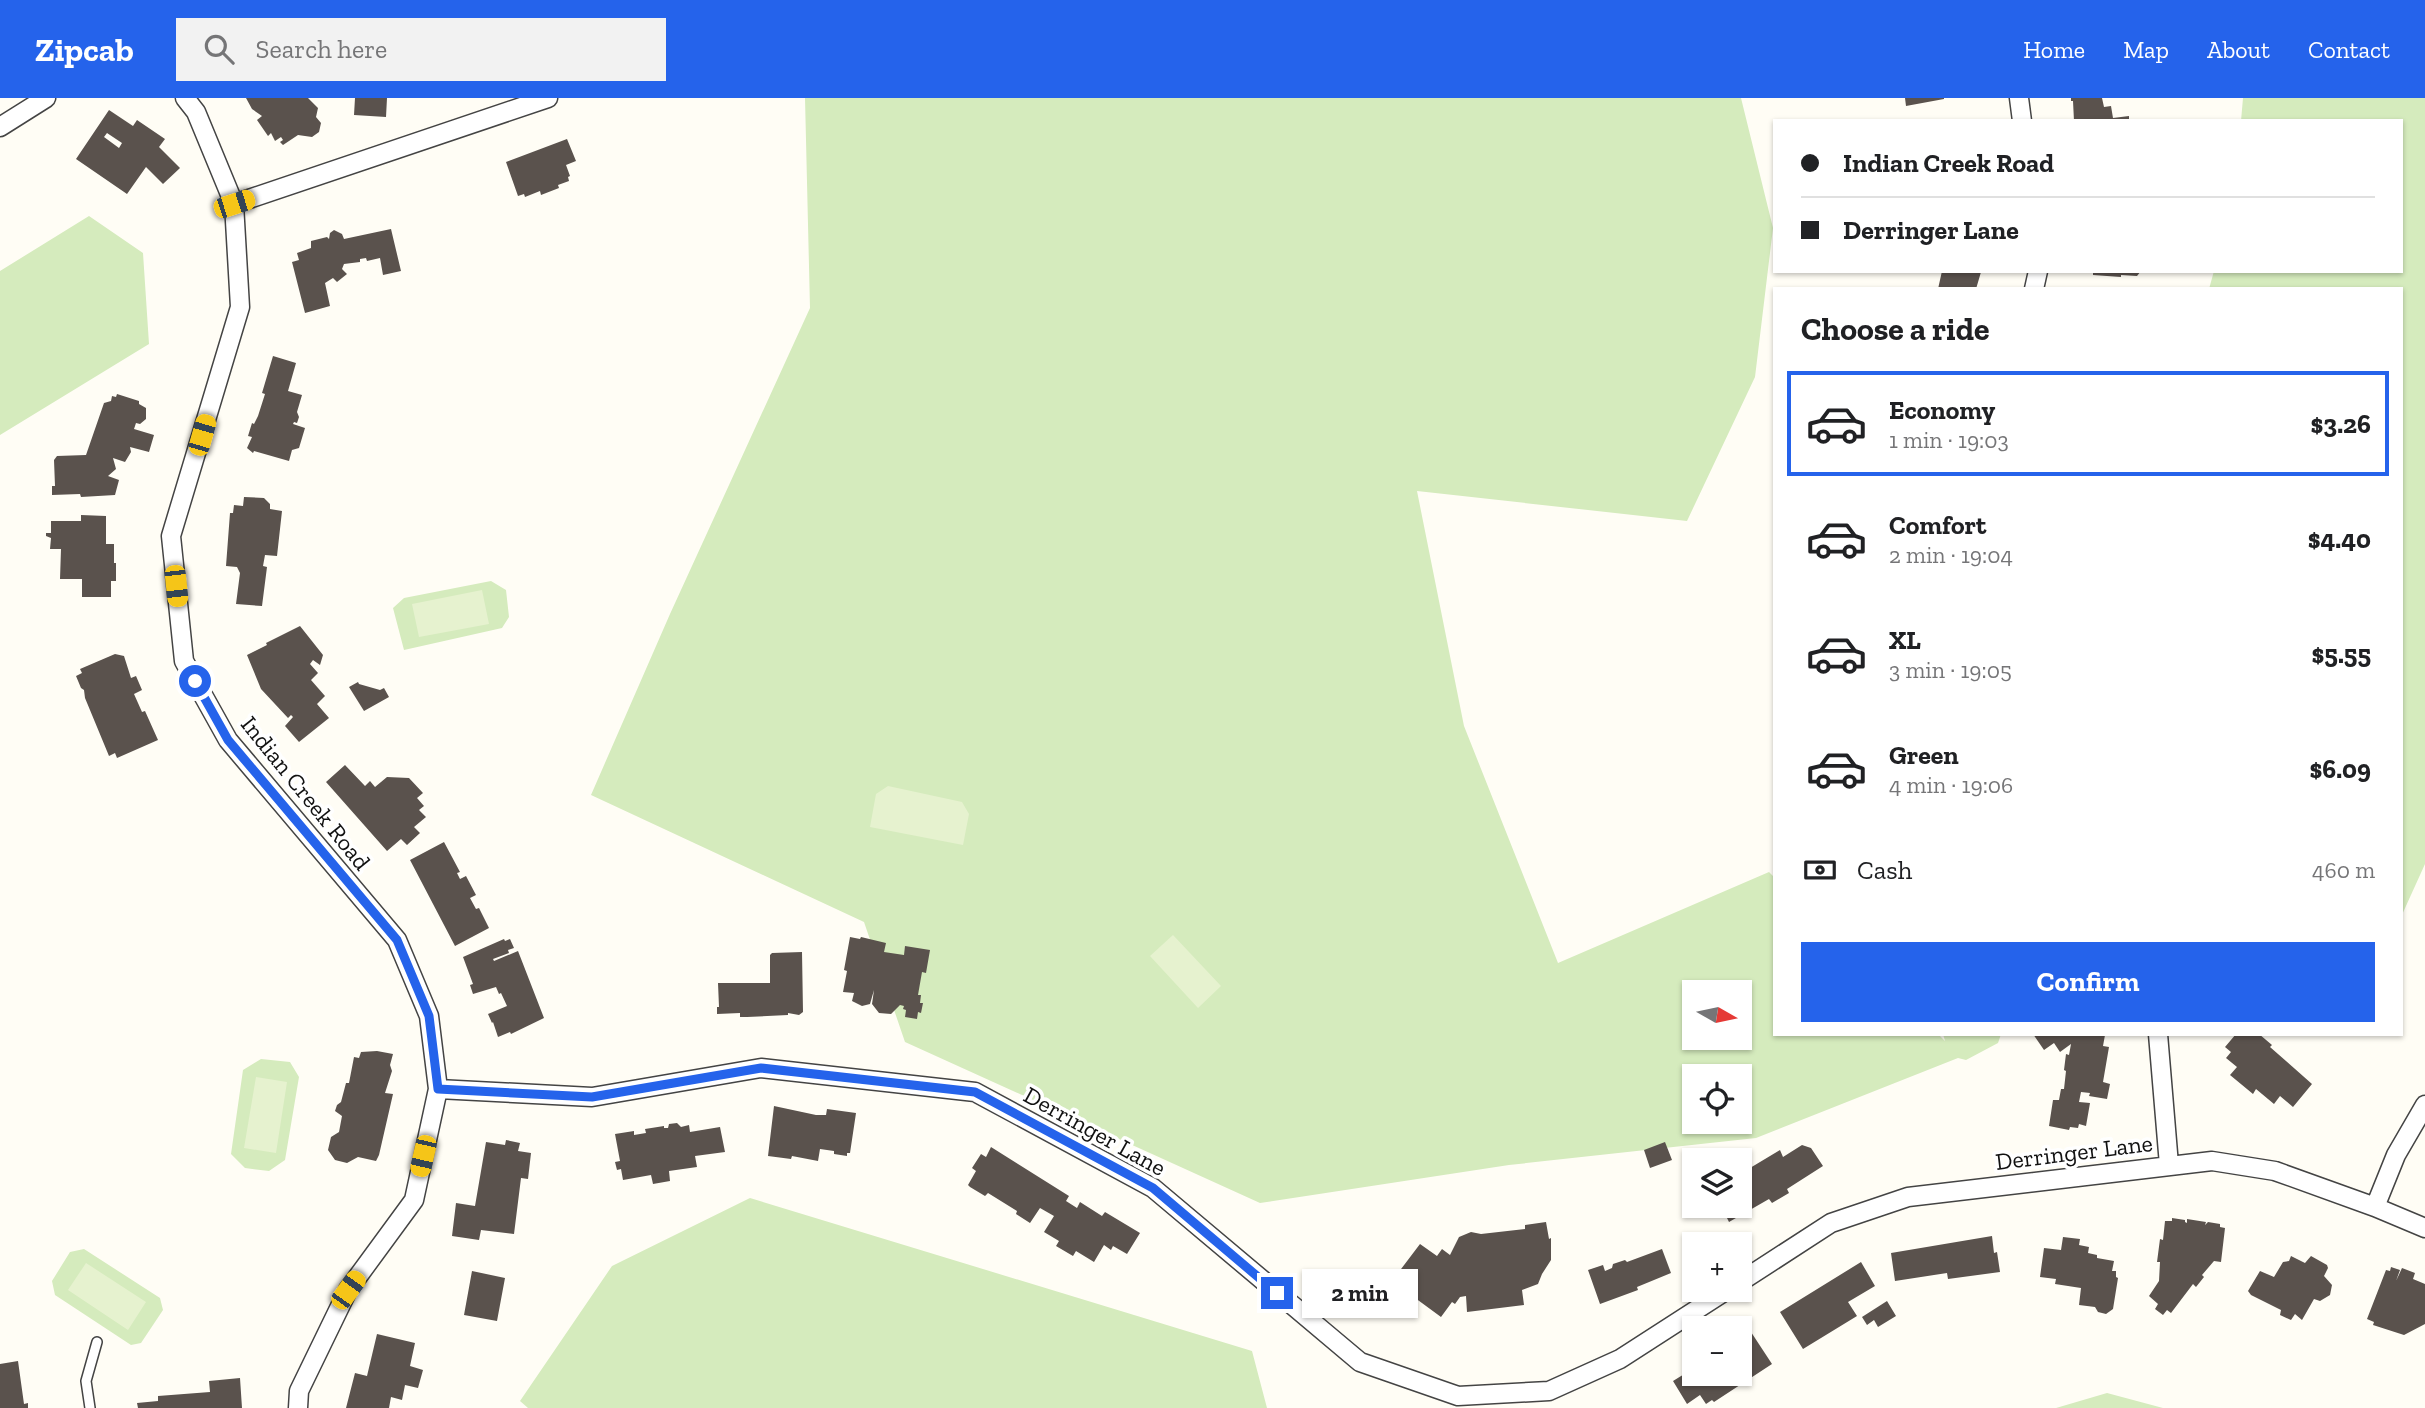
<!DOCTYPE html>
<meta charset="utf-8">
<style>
body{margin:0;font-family:"Zilla Slab",serif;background:#f2f2f2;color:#202124;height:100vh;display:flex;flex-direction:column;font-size:26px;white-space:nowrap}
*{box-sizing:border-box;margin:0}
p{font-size:23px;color:#757577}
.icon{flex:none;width:38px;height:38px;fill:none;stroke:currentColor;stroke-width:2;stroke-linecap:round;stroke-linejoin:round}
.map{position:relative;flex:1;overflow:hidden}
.panel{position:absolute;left:1773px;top:189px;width:630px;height:749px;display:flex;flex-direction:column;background:#fff;border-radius:0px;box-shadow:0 2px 5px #0004}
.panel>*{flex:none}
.guide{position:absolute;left:1773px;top:21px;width:630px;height:154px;border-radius:0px;box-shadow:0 2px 5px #0004;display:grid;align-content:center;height:154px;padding:0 28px;background:#fff}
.needle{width:46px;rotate:99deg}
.tools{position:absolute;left:1682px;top:882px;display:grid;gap:14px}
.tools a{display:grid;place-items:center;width:70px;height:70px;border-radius:0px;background:#fff;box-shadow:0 2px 5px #0004;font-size:35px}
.end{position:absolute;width:32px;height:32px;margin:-16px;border:9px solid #2563eb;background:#fff;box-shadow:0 0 0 4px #fff}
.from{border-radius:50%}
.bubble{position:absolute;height:49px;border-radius:0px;background:#fff;box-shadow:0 2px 5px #0004;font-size:23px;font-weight:700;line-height:49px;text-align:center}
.car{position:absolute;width:21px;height:42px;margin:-21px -10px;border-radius:9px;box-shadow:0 0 5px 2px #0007;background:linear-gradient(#f5c518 24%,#345 0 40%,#f5c518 0 76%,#345 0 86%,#f5c518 0)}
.guide b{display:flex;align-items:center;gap:24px;height:66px;font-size:26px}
.guide b+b{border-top:2px solid #e0e0e0}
.guide i{width:18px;height:18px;background:#202124}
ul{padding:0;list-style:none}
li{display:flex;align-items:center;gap:21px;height:105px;margin:0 14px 10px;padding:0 14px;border:4px solid transparent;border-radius:0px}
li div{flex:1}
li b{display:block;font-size:26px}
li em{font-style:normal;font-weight:700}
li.active{border-color:#2563eb}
li>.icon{width:63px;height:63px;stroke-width:1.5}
h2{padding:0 28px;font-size:32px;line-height:84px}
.pay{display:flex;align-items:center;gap:18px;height:77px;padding:0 28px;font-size:26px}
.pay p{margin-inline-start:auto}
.primary-button{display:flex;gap:14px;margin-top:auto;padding:14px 28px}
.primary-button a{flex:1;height:80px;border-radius:0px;background:#2563eb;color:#fff;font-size:28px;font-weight:700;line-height:80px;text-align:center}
header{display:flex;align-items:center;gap:42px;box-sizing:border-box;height:98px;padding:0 35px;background:#2563eb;color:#fff}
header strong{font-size:33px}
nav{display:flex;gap:38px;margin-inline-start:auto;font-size:24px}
.search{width:490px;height:63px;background:#f2f2f2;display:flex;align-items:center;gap:18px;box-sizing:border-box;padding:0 24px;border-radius:0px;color:#757577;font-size:26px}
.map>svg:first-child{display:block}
</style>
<header>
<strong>Zipcab</strong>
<div class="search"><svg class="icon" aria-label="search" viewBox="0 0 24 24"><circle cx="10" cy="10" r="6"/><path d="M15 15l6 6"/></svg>Search here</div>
<nav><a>Home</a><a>Map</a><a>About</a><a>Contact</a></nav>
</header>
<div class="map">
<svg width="2425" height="1310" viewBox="0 0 2425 1310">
<rect width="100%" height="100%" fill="#fffdf5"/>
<path fill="#d5ebbd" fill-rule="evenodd" d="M805,0H1741L1773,130L1755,279L1687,423L1417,393L1464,628L1558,865L1769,774L1774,779V936H1938L1945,943L1943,936H2001L1998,945L1966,962L1958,960L1756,1040L1509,1067L1260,1105L905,944L864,824L591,697L670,516L810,210ZM1694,894H1740V940H1694ZM1694,978H1740V1024H1694Z
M2243,0H2425V766L2401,819V191H2209L2214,173H2401V23H2241Z
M89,118L143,155L149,246L0,337V173Z
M491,483L506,492L509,519L502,530L404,552L393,510L404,500Z
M261,961L290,964L299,979L285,1062L269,1073L245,1070L231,1056L243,972Z
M750,1100L1252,1253L1267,1310H528L520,1303L612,1168Z
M84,1151L160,1200L163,1212L141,1245L131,1247L55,1197L52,1183L70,1154Z
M2107,1295L2163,1310H2056Z"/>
<path fill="#e6f2cf" d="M482,492L489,526L419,539L412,506Z
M888,688L962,704L969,716L963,747L870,729L876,696Z
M1173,837L1221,888L1198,910L1150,858Z
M256,979L287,984L276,1055L244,1050Z
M86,1165L146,1204L128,1232L68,1192Z"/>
<path fill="#5a524d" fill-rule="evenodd" d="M246,0H308L318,10L316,19L321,25L319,34L312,39L298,37L283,47L280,44L283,42L281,39L275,43L271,35L268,38L257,22L262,18L252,11Z
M355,0H387L386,19L354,17Z
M1905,0H1944V1L1906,8Z
M2071,0H2102L2104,9L2111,8L2113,20L2129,18V23H2074L2073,3H2071Z
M109,12L133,28L137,22L165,41L159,49L180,70L163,86L146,69L127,96L76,61ZM107,35L122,45L119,50L104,39Z
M567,41L576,63L566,67L570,78L568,79L569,83L558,87L559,90L541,97L540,93L525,99L524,96L518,98L506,64Z
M391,131L401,173L383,177L380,160L367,163L366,160L360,161V164L344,166L342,171L347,176L337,184L333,180L325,185L330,208L305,215L292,164L299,162L297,155L311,150V143L327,139L329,141L330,135L334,132L342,136L344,141Z
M1942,173H1979L1981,174L1976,191H1938Z
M2093,173H2141L2137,178L2121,177V179L2093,177Z
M273,258L296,265L288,293L302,297L297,314L299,319L297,325L294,324L293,326L305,330L299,350L292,352L289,363L254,353L253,355L247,350L252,339L248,338L252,325L254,326L258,318L265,296L262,295Z
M117,296L139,303V306L146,310V321L140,326L136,325L134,331L154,337L149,354L130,349L131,354L125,364L113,360L116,371L108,378L119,382L115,397L81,399L80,396L52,397V388H55L54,362L57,358L86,357L104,305L111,303L112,298L116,299Z
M244,399L264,400L270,406V411L282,413L277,458L265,457L263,468L267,469L262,508L236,506L240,475L237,469L226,468L230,415H233L234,407L243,408Z
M81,417L106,418V446H114V465H116V483H111V499H82V481H60L61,451H50L51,440L46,438V435H51V423H81Z
M300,528L323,557L320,567L313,562L310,566L318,575L311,582L325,598L317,606L329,620L299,644L285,628L293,619L291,617L288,620L261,591L247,557L267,547L266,545Z
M115,556L124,558L131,580L136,578L142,592L134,596L142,614L145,613L158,642L117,660L115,655L109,658L85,600L84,592L81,590L76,578L82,575L80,571Z
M358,584L359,586L380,592L384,590L389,599L364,613L349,589Z
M345,667L365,688L370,683L375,689L387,679L409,680L423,695L417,700L424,708L419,712L426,719L414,729L420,735L407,747L401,741L387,753L326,684Z
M444,744L460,774L457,775L460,781L466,778L476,797L470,800L476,811L479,810L489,830L455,848L410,762Z
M850,839L860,841L861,839L886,845L884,854L904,857L905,848L930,852L926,875L922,874L918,897H921L920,905H923L921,915L918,914L917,921L905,919L906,912L903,911L904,908L900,907L891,916L879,915L872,906L874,892L870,906L862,908L852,903L854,895L843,894L847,873L844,872Z
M504,841L505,843L510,841L514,850L508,852L509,855L493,861L494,863L518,853L544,920L511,936L510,934L498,939L493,924L492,925L488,916L507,908L501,895L499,896L496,889L473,896L470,887L473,886L463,859Z
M802,854L803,914L799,917L788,915V917L747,919H740V915L717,916V909H719L718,885H770V857L772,855Z
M2033,936L2105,937L2103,948L2109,949L2103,984L2110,986L2107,1001L2089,998L2090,995L2081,994L2079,1004L2090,1005L2086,1028L2079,1026L2078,1030L2070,1029L2069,1032L2049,1028L2053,1002H2059L2061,991H2064L2066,973L2064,972L2066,956L2069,957L2071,946L2060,954L2054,945L2044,952Z
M2236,936H2250L2253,938L2259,936L2272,947L2270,949L2312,986L2293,1009L2280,998L2274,1006L2256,991L2253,996L2230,977L2237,969L2226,960L2231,954L2225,949Z
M377,953L393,956L390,967L392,973L385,995L393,996L379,1057L376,1063L358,1059L347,1065L335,1062L328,1052L331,1039L339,1034L342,1018L335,1013L337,1007L341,1004L346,985H349L354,959L359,960L361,954Z
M774,1008L816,1017H826L827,1011L856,1015L850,1055H847V1058L834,1056V1053L820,1051L818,1063L792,1058L791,1061L768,1058Z
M677,1025L681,1029L689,1027L690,1034L720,1029L725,1054L695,1058L697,1069L669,1073L670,1083L653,1086L651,1077L623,1082L621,1071L617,1072L615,1064L620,1063L615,1036L634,1033V1037L646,1035L645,1031L664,1028V1030H668L669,1026Z
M506,1042L520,1045L518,1053L531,1055L528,1081L521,1080L514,1136L481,1132L479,1142L452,1138L456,1105L475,1108L486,1044L505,1047Z
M1665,1044L1672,1062L1650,1070L1644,1052Z
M1802,1047L1811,1050L1823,1068L1787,1091L1789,1095L1772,1105L1769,1101L1729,1124L1721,1108H1740V1085L1743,1083L1740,1076L1780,1052L1783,1059Z
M991,1049L1069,1098L1066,1103L1077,1110L1080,1104L1102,1118L1105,1114L1140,1135L1127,1156L1113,1148L1111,1152L1104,1147L1094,1164L1076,1153L1073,1158L1056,1148L1059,1143L1044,1134L1054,1118L1040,1110L1030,1125L1016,1116L1017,1113L988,1095L985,1098L970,1089L968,1087L976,1073L972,1070L981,1056L986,1059Z
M2172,1120L2185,1122V1124L2187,1125V1121L2206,1124L2205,1127L2208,1124L2220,1126V1129L2225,1130L2221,1164L2214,1163L2202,1177L2204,1179L2196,1189L2193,1186L2171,1215L2167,1212L2163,1217L2155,1211L2158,1206L2149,1198L2159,1183L2160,1164H2157L2160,1141L2163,1142L2165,1123H2172Z
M1546,1124L1549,1141L1551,1140V1162L1542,1176L1538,1186L1522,1192L1524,1207L1467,1214L1466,1198L1460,1199L1455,1206L1452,1204L1441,1219L1392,1183L1420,1146L1437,1158L1442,1151L1450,1157L1459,1139L1471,1134L1481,1136L1525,1131V1127Z
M1992,1138L1994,1155L1997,1154L2000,1174L1948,1181L1947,1175L1895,1183L1891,1155Z
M2063,1139L2080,1141L2079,1147L2089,1149L2088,1155L2097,1157V1160L2114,1163L2112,1173H2116V1179L2118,1180L2113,1211L2106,1216L2098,1214L2095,1209L2079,1207L2081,1190L2055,1186L2056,1181L2040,1179L2044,1150L2061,1152Z
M1662,1151L1671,1175L1637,1189L1638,1192L1600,1206L1588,1172L1603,1167L1605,1173L1612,1170L1613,1166L1625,1162L1627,1164Z
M2291,1158L2305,1165L2311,1158L2327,1167L2328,1170L2324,1178L2332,1187L2330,1197L2320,1203L2314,1201L2302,1222L2295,1216L2291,1222L2280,1217L2281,1212L2251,1197L2248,1193L2260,1173L2274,1179L2283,1164L2289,1163Z
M1861,1164L1875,1188L1848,1204L1857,1218L1803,1251L1780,1214Z
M2391,1169L2400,1172L2396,1183L2402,1170L2415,1175L2413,1181L2425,1186V1226L2404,1237L2373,1227L2374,1224L2367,1221L2386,1172L2390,1173Z
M472,1173L505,1180L497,1223L464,1217Z
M1887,1203L1896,1218L1878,1229L1874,1222L1867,1227L1862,1219Z
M1751,1234L1772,1266L1714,1304L1712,1302L1706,1306L1700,1297L1687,1306L1673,1283L1694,1270V1276H1740V1242Z
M377,1236L415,1245L410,1268L423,1272L418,1290L405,1287L402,1302L391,1299L389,1310H346L355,1275L367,1278Z
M18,1263L24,1306L28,1305V1310H0V1266Z
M240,1280L242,1310H138L137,1305L158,1303V1298L210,1294L209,1283Z"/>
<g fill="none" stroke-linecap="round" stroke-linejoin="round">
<defs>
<path id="lane" d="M90,1310L86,1283L97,1244"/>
<path id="street" d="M185,0L196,14L234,106L240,209L171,438L184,563L228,642L397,842L429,918L438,991L414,1102L348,1192L299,1293L298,1310
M2019,0L2022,23
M0,29L46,0
M234,106L548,0
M2034,191L2038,173
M2158,936L2169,1067
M438,991L592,999L761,970L975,994L1153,1090L1360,1264L1458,1298L1549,1293L1620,1261L1727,1192
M2375,1109L2396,1057L2425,1007
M1740,1184L1831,1125L1908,1099L2212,1063L2275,1073L2375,1109L2425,1130"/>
</defs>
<use href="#lane" stroke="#444" stroke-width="12"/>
<use href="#street" stroke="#444" stroke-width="21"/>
<use href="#lane" stroke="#fff" stroke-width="9"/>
<use href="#street" stroke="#fff" stroke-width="18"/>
</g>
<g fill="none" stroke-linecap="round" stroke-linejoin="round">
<path stroke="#2563eb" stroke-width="9" d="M195,583L228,642L397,842L429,918L438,991L592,999L761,970L975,994L1153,1090L1277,1195"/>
</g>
<g text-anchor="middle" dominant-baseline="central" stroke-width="7" stroke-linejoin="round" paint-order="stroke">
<g font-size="24" fill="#111" stroke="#fff">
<text transform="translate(306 695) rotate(51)">Indian Creek Road</text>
<text transform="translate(1095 1033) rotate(29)">Derringer Lane</text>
<text transform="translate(2074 1054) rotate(-7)">Derringer Lane</text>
</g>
</g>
</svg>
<div class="tools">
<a><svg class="needle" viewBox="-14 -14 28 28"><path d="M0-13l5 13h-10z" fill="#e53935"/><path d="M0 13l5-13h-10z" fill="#757577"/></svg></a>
<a><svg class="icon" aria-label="locate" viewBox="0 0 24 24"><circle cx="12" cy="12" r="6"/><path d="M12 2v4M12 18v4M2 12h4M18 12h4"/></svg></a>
<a><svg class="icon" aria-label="layers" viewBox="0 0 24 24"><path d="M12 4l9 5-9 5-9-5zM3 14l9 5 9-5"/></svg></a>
<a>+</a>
<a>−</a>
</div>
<i class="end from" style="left:195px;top:583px"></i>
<i class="end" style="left:1277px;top:1195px"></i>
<div class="bubble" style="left:1302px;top:1171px;width:116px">2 min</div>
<i class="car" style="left:234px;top:106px;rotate:72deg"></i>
<i class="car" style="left:202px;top:337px;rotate:16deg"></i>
<i class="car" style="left:176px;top:488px;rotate:174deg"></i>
<i class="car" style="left:423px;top:1058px;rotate:193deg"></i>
<i class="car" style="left:348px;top:1192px;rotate:36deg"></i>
<div class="guide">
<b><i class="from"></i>Indian Creek Road</b>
<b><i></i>Derringer Lane</b>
</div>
<section class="panel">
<h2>Choose a ride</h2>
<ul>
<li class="active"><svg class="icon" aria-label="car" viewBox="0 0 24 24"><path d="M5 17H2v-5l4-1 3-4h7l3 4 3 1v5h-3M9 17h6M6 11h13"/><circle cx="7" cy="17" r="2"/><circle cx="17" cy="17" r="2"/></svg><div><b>Economy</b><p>1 min · 19:03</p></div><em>$3.26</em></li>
<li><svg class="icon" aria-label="car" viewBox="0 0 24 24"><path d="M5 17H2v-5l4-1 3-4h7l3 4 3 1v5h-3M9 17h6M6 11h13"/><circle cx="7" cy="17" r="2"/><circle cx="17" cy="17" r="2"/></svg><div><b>Comfort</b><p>2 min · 19:04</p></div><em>$4.40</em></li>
<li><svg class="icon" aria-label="car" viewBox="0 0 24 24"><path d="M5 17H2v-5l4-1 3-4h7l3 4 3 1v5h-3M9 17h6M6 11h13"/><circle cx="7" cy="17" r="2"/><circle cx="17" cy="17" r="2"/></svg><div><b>XL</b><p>3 min · 19:05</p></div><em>$5.55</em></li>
<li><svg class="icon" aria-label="car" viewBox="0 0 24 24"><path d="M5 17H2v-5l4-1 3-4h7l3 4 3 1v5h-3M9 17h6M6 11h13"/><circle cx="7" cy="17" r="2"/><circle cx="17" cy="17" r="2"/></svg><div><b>Green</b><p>4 min · 19:06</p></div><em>$6.09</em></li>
</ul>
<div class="pay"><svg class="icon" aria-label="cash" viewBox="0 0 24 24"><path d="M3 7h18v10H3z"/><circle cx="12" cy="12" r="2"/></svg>Cash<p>460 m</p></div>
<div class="primary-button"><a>Confirm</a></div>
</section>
</div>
